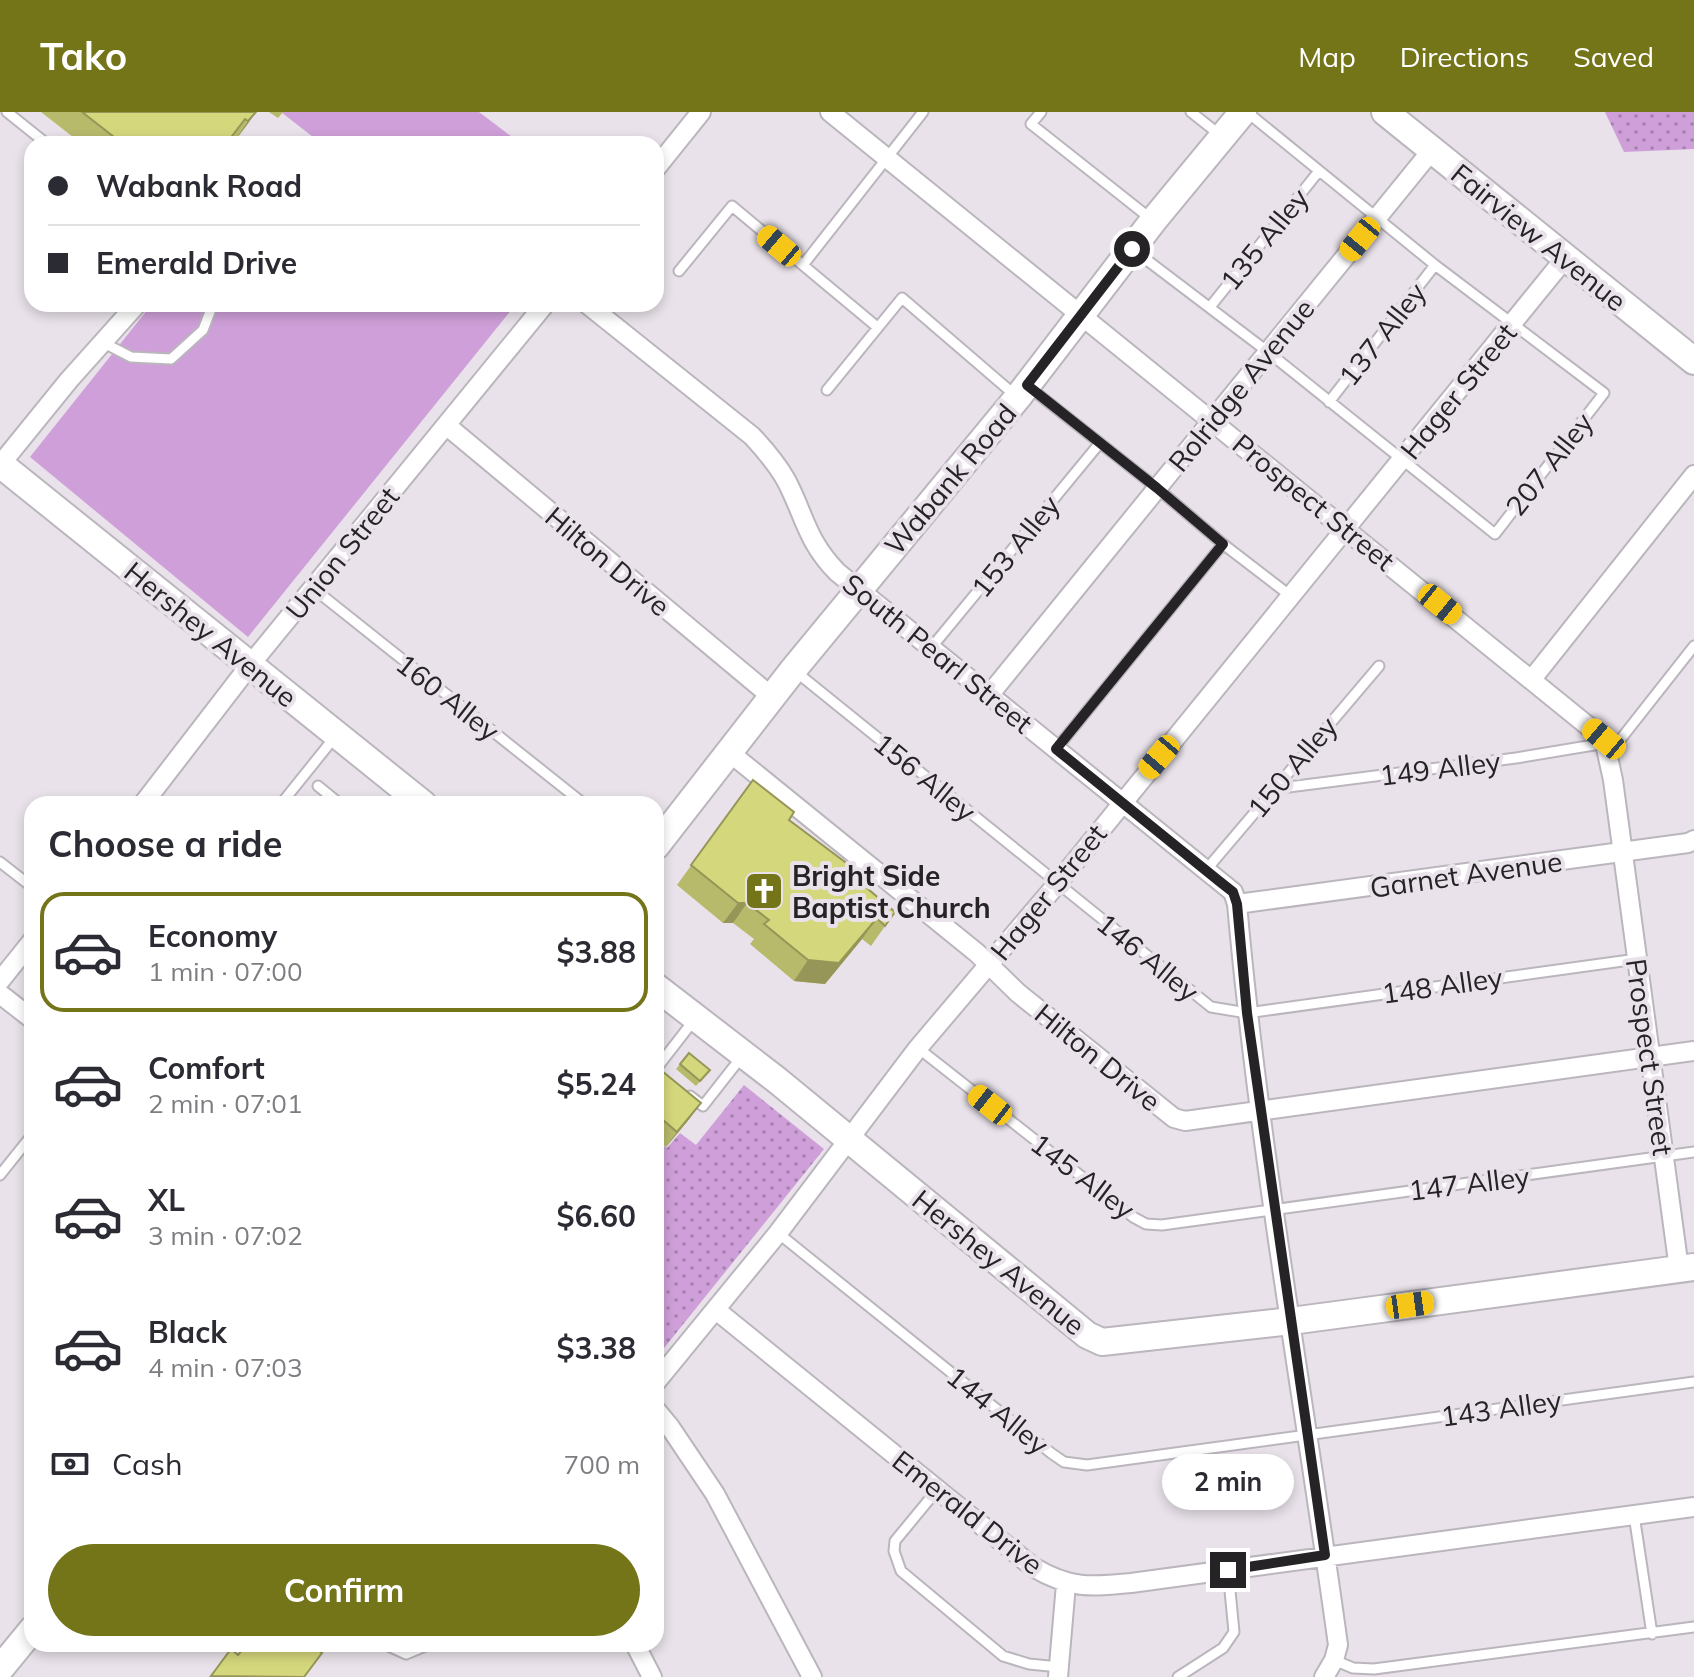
<!DOCTYPE html>
<meta charset="utf-8">
<style>
body{margin:0;font-family:Mulish,sans-serif;background:#f2f2f3;color:#2b2b33;height:100vh;display:flex;flex-direction:column;font-size:30px;white-space:nowrap}
*{box-sizing:border-box;margin:0}
p{font-size:26px;color:#7c7c81}
.icon{flex:none;width:44px;height:44px;fill:none;stroke:currentColor;stroke-width:2;stroke-linecap:round;stroke-linejoin:round}
.map{position:relative;flex:1;overflow:hidden}
.sheet{position:absolute;left:24px;top:684px;width:640px;height:856px;display:flex;flex-direction:column;background:#fff;border-radius:24px;box-shadow:0 4px 12px #0003}
.sheet>*{flex:none}
.hud{position:absolute;left:24px;top:24px;width:640px;height:176px;border-radius:24px;box-shadow:0 4px 12px #0003;display:grid;align-content:center;height:176px;padding:0 24px;background:#fff}
.end{position:absolute;width:36px;height:36px;margin:-18px;border:10px solid #252326;background:#fff;box-shadow:0 0 0 4px #fff}
.from{border-radius:50%}
.bubble{position:absolute;height:56px;border-radius:28px;background:#fff;box-shadow:0 4px 12px #0003;font-size:26px;font-weight:700;line-height:56px;text-align:center}
.car{position:absolute;width:24px;height:48px;margin:-24px -12px;border-radius:10px;box-shadow:0 0 6px 2px #0007;background:linear-gradient(#f5c518 24%,#345 0 40%,#f5c518 0 76%,#345 0 86%,#f5c518 0)}
.hud b{display:flex;align-items:center;gap:28px;height:76px;font-size:30px}
.hud b+b{border-top:2px solid #e1e1e2}
.hud i{width:20px;height:20px;background:#2b2b33}
ul{padding:0;list-style:none}
li{display:flex;align-items:center;gap:24px;height:120px;margin:0 16px 12px;padding:0 8px;border:4px solid transparent;border-radius:24px}
li div{flex:1}
li b{display:block;font-size:30px}
li em{font-style:normal;font-weight:700}
li.selected{border-color:#747419}
li>.icon{width:72px;height:72px;stroke-width:1.5}
h2{padding:0 24px;font-size:36px;line-height:96px}
.pay{display:flex;align-items:center;gap:20px;height:88px;padding:0 24px;font-size:30px}
.pay p{margin-inline-start:auto}
.button{display:flex;gap:16px;margin-top:auto;padding:16px 24px}
.button a{flex:1;height:92px;border-radius:48px;background:#747419;color:#fff;font-size:32px;font-weight:700;line-height:92px;text-align:center}
header{display:flex;align-items:center;gap:48px;box-sizing:border-box;height:112px;padding:0 40px;background:#747419;color:#fff}
header strong{font-size:38px}
nav{display:flex;gap:44px;margin-inline-start:auto;font-size:28px}
.map>svg:first-child{display:block}
</style>
<header>
<strong>Tako</strong>
<nav><a>Map</a><a>Directions</a><a>Saved</a></nav>
</header>
<div class="map">
<svg width="1694" height="1565" viewBox="0 0 1694 1565">
<defs>
<pattern id="green-dots" width="8" height="8" patternUnits="userSpaceOnUse" patternTransform="scale(2)"><rect width="8" height="8" fill="#ce9fd8"/><path d="M2 2h.1M6 6h.1" fill="none" stroke="#a781af" stroke-width="1.8" stroke-linecap="round"/></pattern>
</defs>
<rect width="100%" height="100%" fill="#e9e2ea"/>
<path fill="url(#green-dots)" d="M1605,0H1694V37L1624,40Z
M744,973L824,1037L656,1246V1028L667,1036L680,1021L696,1033Z"/>
<path fill="#ce9fd8" d="M281,0H479L521,32H322Z
M152,192H516L248,525L30,345Z"/>
<g fill="none" stroke-linecap="round" stroke-linejoin="round">
<defs>
<path id="lane" d="M7,0L47,32
M1041,0L1031,12L1151,107
M1191,0L1220,23
M1135,139L1268,240L1495,422L1604,281L1435,153L1247,0
M803,153L923,0
M679,159L732,94L876,214
M1210,195L1319,59
M104,231L131,245L171,247L203,218L213,192
M1029,275L1157,376L1223,432L1292,485
M827,278L902,186L1016,284
M1329,290L1435,153
M314,477L584,692
M931,536L1099,332
M795,559L1211,895L1247,901L1637,847
M1056,637L1223,432
M1609,642L1694,534
M318,674L340,692
M1273,677L1516,646L1606,631
M281,692L334,626
M0,750L32,775
M1206,758L1379,554
M918,936L1133,1105L1146,1112L1162,1113L1694,1040
M656,957L694,908
M690,984L703,994L743,943
M0,1063L32,1023
M778,1121L1051,1341L1064,1350L1087,1353L1694,1270
M937,1378L895,1429L894,1439L901,1459L1003,1544L1029,1552L1059,1555
M1634,1403L1652,1522
M384,1532L406,1542L430,1532
M1334,1548L1353,1556L1374,1557L1694,1515
M1178,1565L1223,1536L1234,1520L1228,1458"/>
<path id="street" d="M830,0L1604,627L1613,668L1679,1157
M656,56L701,0
M587,192L752,324C765,338 777,352 786,368C805,404 806,428 837,460L1233,780L1237,792C1259,1040 1304,1286 1338,1533L1334,1548L1324,1565
M446,313L772,585
M0,353L69,268L137,192
M1532,567L1694,363
M990,582L1432,38
M729,640L977,841L1018,881L1174,1006L1185,1009L1694,939
M143,692L250,553L545,192
M1237,792L1688,731L1694,728
M0,869L32,829
M0,882L32,907
M716,1198L1033,1455C1070,1477 1090,1475 1131,1471L1694,1395
M656,1270L778,1121L918,936L1057,772L1566,145
M656,1298L670,1315L715,1382L812,1565
M635,1532L652,1565
M1058,1565L1066,1472"/>
<path id="secondary" d="M1385,0L1694,249
M0,352L423,692
M656,734L793,558L1018,285L1153,109L1243,0
M656,875L778,969L1087,1223L1102,1230L1291,1209L1694,1155
M0,1557L32,1518"/>
</defs>
<use href="#lane" stroke="#bbb5bd" stroke-width="13"/>
<use href="#street" stroke="#bbb5bd" stroke-width="22"/>
<use href="#secondary" stroke="#bbb5bd" stroke-width="30"/>
<use href="#lane" stroke="#fff" stroke-width="9"/>
<use href="#street" stroke="#fff" stroke-width="18"/>
<use href="#secondary" stroke="#fff" stroke-width="26"/>
</g>
<path fill="#b7b96b" d="M41,0H256L234,30L231,28L228,32H82Z
M269,0H283L278,6Z
M753,668L789,708L895,800L871,834L862,827L825,872L794,869L750,832L754,827L733,811H723L677,773Z
M680,952L710,958L696,974L676,957Z
M656,967L690,1006L666,1035L656,1027Z"/>
<path fill="#959657" d="M256,0L247,13L234,30L248,9Z
M738,791H747L733,811H723Z
M877,806L862,827L825,872L794,869L808,848Z
M701,991L690,1006L666,1035L677,1020Z"/>
<path fill="#d5d77c" stroke="#959657" stroke-width="2" d="M82,0H256L248,9L245,7L226,32H123Z
M753,668L794,700L789,708L865,765L861,771L895,800L885,814L877,806L839,851L808,848L764,812L769,808L747,791H738L691,753Z
M689,941L710,958L700,969L680,952Z
M662,959L701,991L677,1020L656,1002V967Z
M247,1532H310L322,1541L304,1565L211,1564L231,1537L238,1543Z"/>
<g fill="none" stroke-linecap="round" stroke-linejoin="round">
<path stroke="#252326" stroke-width="10" d="M1132,137L1027,273L1157,376L1223,432L1056,637L1219,769L1233,780L1237,792L1247,901L1325,1443L1228,1458"/>
</g>
<defs>
<symbol id="church-square" viewBox="-11 -11 22 22"><rect x="-9" y="-9" width="18" height="18" rx="4" fill="#747419" stroke="#e9e2ea"/><path d="M-1.2-6h2.4v3.5h3.3v2.4h-3.3V6h-2.4V-.1h-3.3v-2.4h3.3Z" fill="#fff"/></symbol>
</defs>
<g fill-rule="evenodd">
<use href="#church-square" x="742" y="757" width="44" height="44"/>
</g>
<g text-anchor="middle" dominant-baseline="central" stroke-width="8" stroke-linejoin="round" paint-order="stroke">
<g font-size="28" fill="#252326" stroke="#e9e2ea">
<text transform="translate(1539 125) rotate(39)">Fairview Avenue</text>
<text transform="translate(1264 127) rotate(-51)">135 Alley</text>
<text transform="translate(1382 222) rotate(-52)">137 Alley</text>
<text transform="translate(1241 273) rotate(-51)">Rolridge Avenue</text>
<text transform="translate(1458 279) rotate(-51)">Hager Street</text>
<text transform="translate(1549 352) rotate(-52)">207 Alley</text>
<text transform="translate(950 367) rotate(-50)">Wabank Road</text>
<text transform="translate(1314 390) rotate(39)">Prospect Street</text>
<text transform="translate(1015 434) rotate(-51)">153 Alley</text>
<text transform="translate(342 441) rotate(-51)">Union Street</text>
<text transform="translate(608 449) rotate(40)">Hilton Drive</text>
<text transform="translate(211 522) rotate(39)">Hershey Avenue</text>
<text transform="translate(938 541) rotate(39)">South Pearl Street</text>
<text transform="translate(448 585) rotate(38)">160 Alley</text>
<text transform="translate(1292 655) rotate(-50)">150 Alley</text>
<text transform="translate(1440 656) rotate(-7)">149 Alley</text>
<text transform="translate(925 665) rotate(39)">156 Alley</text>
<text transform="translate(1466 762) rotate(-8)">Garnet Avenue</text>
<text transform="translate(1048 780) rotate(-51)">Hager Street</text>
<text transform="translate(1148 845) rotate(39)">146 Alley</text>
<text transform="translate(1442 873) rotate(-8)">148 Alley</text>
<text transform="translate(1098 945) rotate(39)">Hilton Drive</text>
<text transform="translate(1650 945) rotate(82)">Prospect Street</text>
<text transform="translate(1083 1064) rotate(37)">145 Alley</text>
<text transform="translate(1469 1071) rotate(-7)">147 Alley</text>
<text transform="translate(999 1150) rotate(39)">Hershey Avenue</text>
<text transform="translate(1501 1296) rotate(-8)">143 Alley</text>
<text transform="translate(998 1298) rotate(39)">144 Alley</text>
<text transform="translate(968 1400) rotate(38)">Emerald Drive</text>
</g>
<g font-size="28" font-weight="bold" fill="#252326" stroke="#e9e2ea" text-anchor="start">
<text x="792" y="763">Bright Side<tspan x="792" dy="32">Baptist Church</tspan></text>
</g>
</g>
</svg>
<i class="end from" style="left:1132px;top:137px"></i>
<i class="end" style="left:1228px;top:1458px"></i>
<div class="bubble" style="left:1162px;top:1342px;width:132px">2 min</div>
<i class="car" style="left:1360px;top:127px;rotate:219deg"></i>
<i class="car" style="left:779px;top:134px;rotate:310deg"></i>
<i class="car" style="left:1440px;top:492px;rotate:129deg"></i>
<i class="car" style="left:1604px;top:627px;rotate:310deg"></i>
<i class="car" style="left:1159px;top:645px;rotate:220deg"></i>
<i class="car" style="left:990px;top:993px;rotate:308deg"></i>
<i class="car" style="left:1410px;top:1193px;rotate:82deg"></i>
<div class="hud">
<b><i class="from"></i>Wabank Road</b>
<b><i></i>Emerald Drive</b>
</div>
<section class="sheet">
<h2>Choose a ride</h2>
<ul>
<li class="selected"><svg class="icon" aria-label="car" viewBox="0 0 24 24"><path d="M5 17H2v-5l4-1 3-4h7l3 4 3 1v5h-3M9 17h6M6 11h13"/><circle cx="7" cy="17" r="2"/><circle cx="17" cy="17" r="2"/></svg><div><b>Economy</b><p>1 min · 07:00</p></div><em>$3.88</em></li>
<li><svg class="icon" aria-label="car" viewBox="0 0 24 24"><path d="M5 17H2v-5l4-1 3-4h7l3 4 3 1v5h-3M9 17h6M6 11h13"/><circle cx="7" cy="17" r="2"/><circle cx="17" cy="17" r="2"/></svg><div><b>Comfort</b><p>2 min · 07:01</p></div><em>$5.24</em></li>
<li><svg class="icon" aria-label="car" viewBox="0 0 24 24"><path d="M5 17H2v-5l4-1 3-4h7l3 4 3 1v5h-3M9 17h6M6 11h13"/><circle cx="7" cy="17" r="2"/><circle cx="17" cy="17" r="2"/></svg><div><b>XL</b><p>3 min · 07:02</p></div><em>$6.60</em></li>
<li><svg class="icon" aria-label="car" viewBox="0 0 24 24"><path d="M5 17H2v-5l4-1 3-4h7l3 4 3 1v5h-3M9 17h6M6 11h13"/><circle cx="7" cy="17" r="2"/><circle cx="17" cy="17" r="2"/></svg><div><b>Black</b><p>4 min · 07:03</p></div><em>$3.38</em></li>
</ul>
<div class="pay"><svg class="icon" aria-label="cash" viewBox="0 0 24 24"><path d="M3 7h18v10H3z"/><circle cx="12" cy="12" r="2"/></svg>Cash<p>700 m</p></div>
<div class="button"><a>Confirm</a></div>
</section>
</div>
